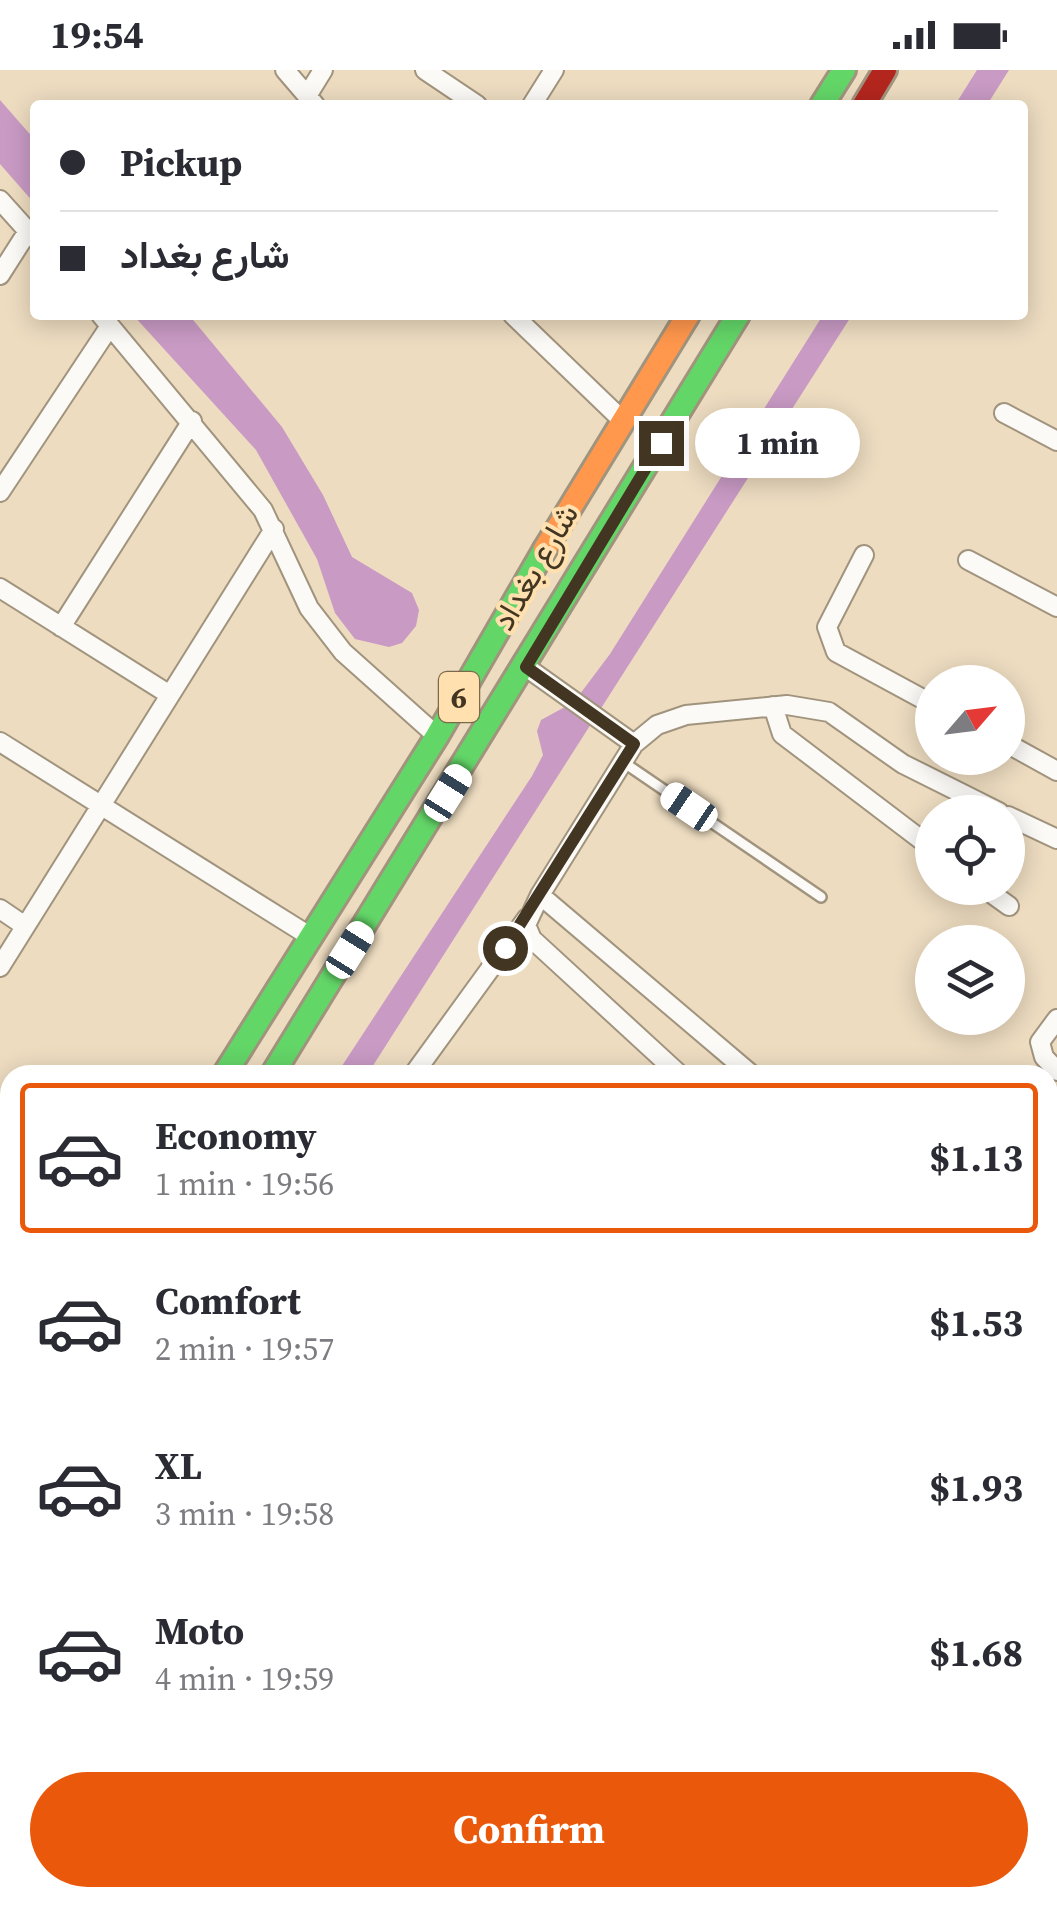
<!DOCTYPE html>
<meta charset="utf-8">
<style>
body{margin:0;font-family:"Source Serif 4",Vazirmatn,serif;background:#f7f7f7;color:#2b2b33;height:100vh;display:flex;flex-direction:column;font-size:38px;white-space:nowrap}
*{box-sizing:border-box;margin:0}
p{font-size:32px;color:#7c7c81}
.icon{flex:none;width:55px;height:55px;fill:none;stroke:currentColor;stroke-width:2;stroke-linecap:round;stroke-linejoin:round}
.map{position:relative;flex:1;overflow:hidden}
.sheet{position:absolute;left:0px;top:995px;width:1058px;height:842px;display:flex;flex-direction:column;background:#fff;border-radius:30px 30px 0 0;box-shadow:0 5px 25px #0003}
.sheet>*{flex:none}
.guide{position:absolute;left:30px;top:30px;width:998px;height:220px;border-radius:10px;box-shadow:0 5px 25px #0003;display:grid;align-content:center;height:220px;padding:0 30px;background:#fff}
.needle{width:65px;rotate:62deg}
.tools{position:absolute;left:915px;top:595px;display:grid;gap:20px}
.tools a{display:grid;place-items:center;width:110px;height:110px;border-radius:50%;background:#fff;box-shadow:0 5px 25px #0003;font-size:50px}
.end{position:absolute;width:45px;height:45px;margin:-22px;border:12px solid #423622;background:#fff;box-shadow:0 0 0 5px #fff}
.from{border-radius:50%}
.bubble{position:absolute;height:70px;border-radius:35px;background:#fff;box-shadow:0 5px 25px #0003;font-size:32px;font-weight:700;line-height:70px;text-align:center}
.car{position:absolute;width:30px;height:60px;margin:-30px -15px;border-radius:12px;box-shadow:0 0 8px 2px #0007;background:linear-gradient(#fff 24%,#345 0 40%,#fff 0 76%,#345 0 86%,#fff 0)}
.guide b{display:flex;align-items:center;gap:35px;height:95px;font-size:38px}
.guide b+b{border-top:2px solid #e1e1e2}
.guide i{width:25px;height:25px;background:#2b2b33}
ul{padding:18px 0 0;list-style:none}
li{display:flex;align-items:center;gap:30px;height:150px;margin:0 20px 15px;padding:0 10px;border:5px solid transparent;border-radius:10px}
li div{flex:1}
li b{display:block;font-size:38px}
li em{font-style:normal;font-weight:700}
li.selected{border-color:#ea580c}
li>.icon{width:90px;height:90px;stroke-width:1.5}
.action{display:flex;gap:20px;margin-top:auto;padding:20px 30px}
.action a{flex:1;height:115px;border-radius:60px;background:#ea580c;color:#fff;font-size:40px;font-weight:700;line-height:115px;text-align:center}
.status{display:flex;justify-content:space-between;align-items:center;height:70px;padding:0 50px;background:#fff;direction:ltr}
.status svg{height:28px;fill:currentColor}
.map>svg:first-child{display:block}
</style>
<div class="status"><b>19:54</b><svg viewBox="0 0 49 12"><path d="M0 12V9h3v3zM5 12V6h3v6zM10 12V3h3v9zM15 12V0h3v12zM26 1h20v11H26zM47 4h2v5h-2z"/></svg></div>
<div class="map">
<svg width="1057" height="1836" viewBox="0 0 1057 1836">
<rect width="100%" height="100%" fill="#eddcc0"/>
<path fill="#c89ac4" d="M977,0H1009L987,35H955Z
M0,30L35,70V134L0,94Z
M133,245H189L282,357L323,425L352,487L412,523L419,540L416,556L402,573L389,577L355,569L335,543L317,489L256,380Z
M823,245H852L367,1005H336L532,706L543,685L537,661L541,650L574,632L610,584Z"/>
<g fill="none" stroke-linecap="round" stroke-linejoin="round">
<path stroke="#c89ac4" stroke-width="5" d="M1048,1459L1057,1464"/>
<defs>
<path id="lane" d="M623,692L821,827"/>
<path id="street" d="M285,0L315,35
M425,0L477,35
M307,26L323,0
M532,35L554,0
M0,130L35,169
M0,205L28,161
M101,245L263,440L309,538L343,582L437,666
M513,245L621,349
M1004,343L1057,371
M0,422L110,256
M864,485L827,557L836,582L932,634
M968,490L1057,537
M0,518L170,625
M61,557L192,351
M526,597L634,674
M773,636L782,664L932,778
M0,672L311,867
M1008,674L1057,701
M1008,746L1057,769
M984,818L1009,836
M540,825L752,1005
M0,839L25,856
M0,897L274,459
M1057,949L1040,972L1044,987L1057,1001
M413,1005L527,848
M680,1005L532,869L526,855L540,825L634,674L657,655L686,645L787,635L829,642L903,694L999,742
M1048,1216L1057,1197
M1048,1260L1057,1265
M1048,1714L1057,1697
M1048,1770L1057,1774
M107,1828L127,1836
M204,1828L221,1836
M832,1828L856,1836
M1024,1828L1033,1836
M164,1836L167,1828
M343,1836L347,1828
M407,1836L411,1828
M570,1836L573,1828
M693,1836L697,1828
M816,1836L819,1828
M991,1836L994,1828"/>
<path id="fast" d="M822,35L844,0
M224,1005L437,666L545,479
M272,1005L738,245
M0,1364L10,1348
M0,1443L10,1427"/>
<path id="slow" d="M545,479L688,245
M0,1555L10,1561
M0,1701L10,1686"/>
<path id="jam" d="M864,35L885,0"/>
</defs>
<use href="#lane" stroke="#a1947e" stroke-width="14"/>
<use href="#street" stroke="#a1947e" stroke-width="22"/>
<use href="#fast" stroke="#a1947e" stroke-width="28"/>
<use href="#slow" stroke="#a1947e" stroke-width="28"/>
<use href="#jam" stroke="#a1947e" stroke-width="28"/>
<use href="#lane" stroke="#fcfaf6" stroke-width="9"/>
<use href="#street" stroke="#fcfaf6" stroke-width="18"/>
<use href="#fast" stroke="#63d668" stroke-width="22"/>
<use href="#slow" stroke="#ff974d" stroke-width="22"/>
<use href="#jam" stroke="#b3261e" stroke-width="22"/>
</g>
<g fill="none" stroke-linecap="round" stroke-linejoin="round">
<path stroke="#423622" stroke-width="12" d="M505,878L634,674L526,597L661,373"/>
</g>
<g text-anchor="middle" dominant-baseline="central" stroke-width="8" stroke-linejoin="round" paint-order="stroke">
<rect fill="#ffe0ae" stroke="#7b694c" stroke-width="2.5" x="439" y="602" width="40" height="50" rx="8"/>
<g font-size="30" font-weight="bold" fill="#423622">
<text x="459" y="627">6</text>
</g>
<g font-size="32" fill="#423622" stroke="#ffe0ae">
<text transform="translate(535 497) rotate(-60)">شارع بغداد</text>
</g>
</g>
</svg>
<div class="tools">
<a><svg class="needle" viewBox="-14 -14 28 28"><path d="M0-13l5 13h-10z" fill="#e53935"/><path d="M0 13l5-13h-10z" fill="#7c7c81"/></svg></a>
<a><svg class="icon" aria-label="locate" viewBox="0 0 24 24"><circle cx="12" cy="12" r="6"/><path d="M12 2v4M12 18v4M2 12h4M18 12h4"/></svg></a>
<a><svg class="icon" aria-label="layers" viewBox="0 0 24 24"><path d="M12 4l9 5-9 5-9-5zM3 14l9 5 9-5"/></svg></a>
</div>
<i class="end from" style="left:505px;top:878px"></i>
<i class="end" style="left:661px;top:373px"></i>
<div class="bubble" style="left:695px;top:338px;width:165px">1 min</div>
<i class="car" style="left:448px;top:723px;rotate:32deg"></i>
<i class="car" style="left:689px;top:737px;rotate:304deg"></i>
<i class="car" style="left:350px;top:880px;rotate:32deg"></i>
<div class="guide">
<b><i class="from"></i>Pickup</b>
<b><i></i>شارع بغداد</b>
</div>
<section class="sheet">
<ul>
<li class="selected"><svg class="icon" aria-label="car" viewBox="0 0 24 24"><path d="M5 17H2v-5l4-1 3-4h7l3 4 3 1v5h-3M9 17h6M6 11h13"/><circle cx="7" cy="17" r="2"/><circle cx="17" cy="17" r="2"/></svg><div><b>Economy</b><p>1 min · 19:56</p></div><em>$1.13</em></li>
<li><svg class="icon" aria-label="car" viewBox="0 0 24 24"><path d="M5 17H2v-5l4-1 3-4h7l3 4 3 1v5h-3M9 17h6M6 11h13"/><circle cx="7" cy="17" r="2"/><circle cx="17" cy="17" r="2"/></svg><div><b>Comfort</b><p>2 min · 19:57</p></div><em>$1.53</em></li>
<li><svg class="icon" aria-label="car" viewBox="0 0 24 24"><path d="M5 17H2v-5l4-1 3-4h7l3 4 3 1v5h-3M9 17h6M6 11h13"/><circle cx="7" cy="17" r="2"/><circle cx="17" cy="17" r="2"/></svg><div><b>XL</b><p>3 min · 19:58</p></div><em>$1.93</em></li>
<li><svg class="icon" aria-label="car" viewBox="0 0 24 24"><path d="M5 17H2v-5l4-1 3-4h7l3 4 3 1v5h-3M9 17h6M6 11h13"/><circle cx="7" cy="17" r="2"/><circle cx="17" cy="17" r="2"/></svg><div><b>Moto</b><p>4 min · 19:59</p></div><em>$1.68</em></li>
</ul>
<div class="action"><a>Confirm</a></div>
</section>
</div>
